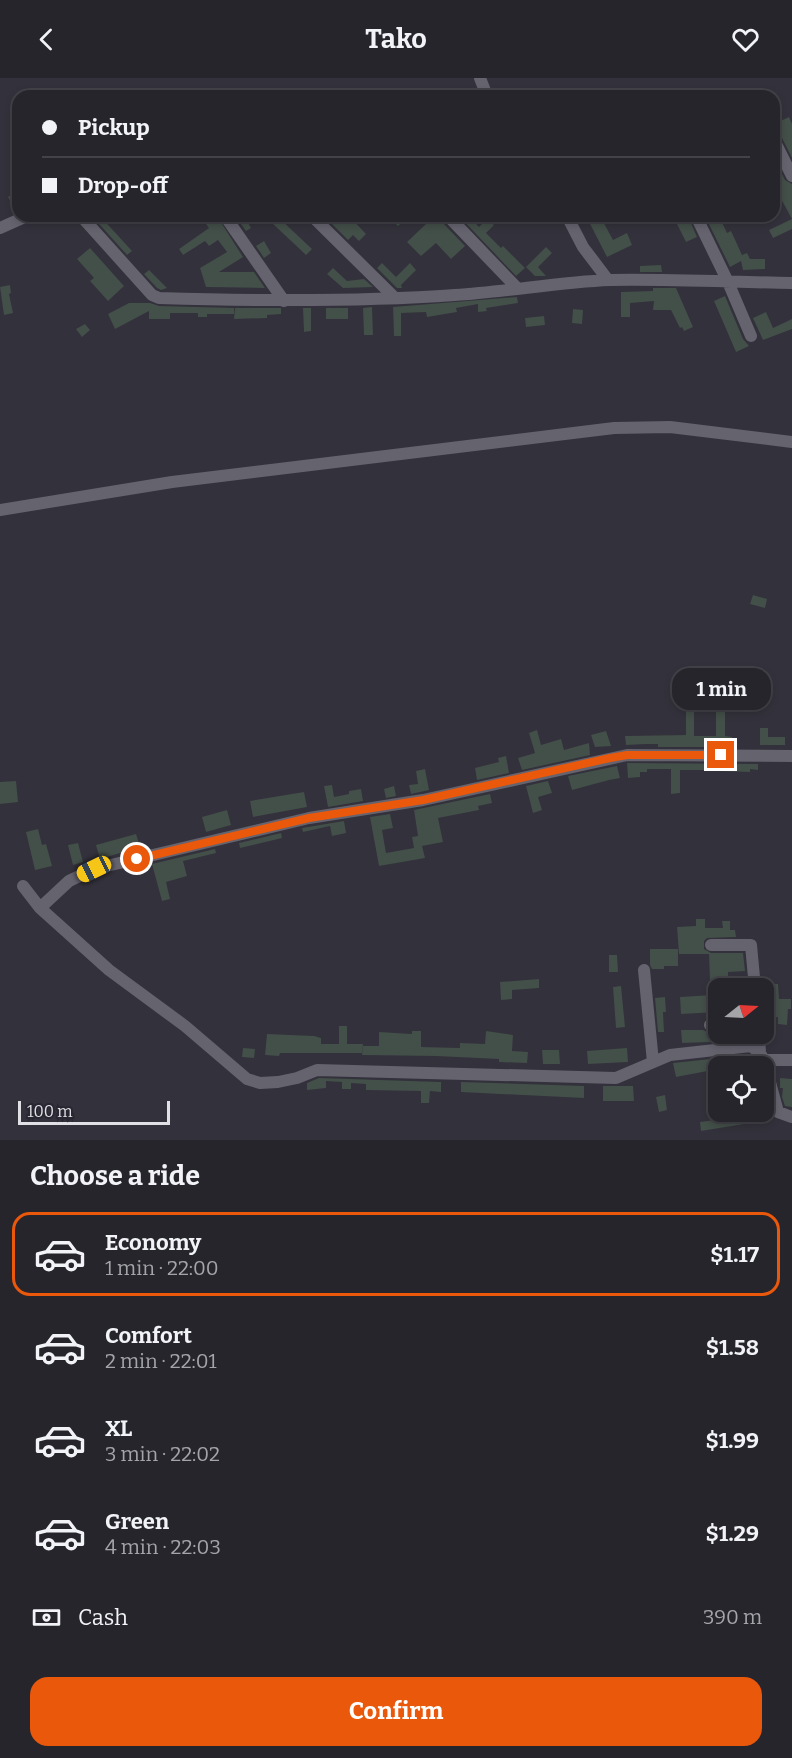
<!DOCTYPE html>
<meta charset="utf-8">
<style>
body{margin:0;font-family:Bitter,serif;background:#2e2d34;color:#f1f3f6;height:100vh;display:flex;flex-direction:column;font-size:22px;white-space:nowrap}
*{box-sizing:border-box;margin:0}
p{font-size:20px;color:#a4a5a9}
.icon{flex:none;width:33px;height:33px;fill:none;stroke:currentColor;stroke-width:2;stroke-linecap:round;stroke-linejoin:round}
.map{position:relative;height:1062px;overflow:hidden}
.sheet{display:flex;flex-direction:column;background:#26252c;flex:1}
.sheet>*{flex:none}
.hud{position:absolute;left:12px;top:12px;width:768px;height:132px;border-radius:18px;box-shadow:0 3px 9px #0003,0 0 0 2px #424248;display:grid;align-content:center;height:132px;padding:0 30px;background:#26252c}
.needle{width:39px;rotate:72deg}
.tools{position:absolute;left:708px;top:900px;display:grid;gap:12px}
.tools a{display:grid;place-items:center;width:66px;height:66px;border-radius:12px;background:#26252c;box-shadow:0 3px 9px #0003,0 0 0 2px #424248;font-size:30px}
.scale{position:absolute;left:18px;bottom:15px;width:152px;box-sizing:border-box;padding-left:6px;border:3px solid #e1e0e6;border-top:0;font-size:16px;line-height:21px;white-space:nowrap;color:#e1e0e6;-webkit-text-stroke:4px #292731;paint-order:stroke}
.end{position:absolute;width:27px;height:27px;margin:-14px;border:8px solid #ea580c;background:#fff;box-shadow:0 0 0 3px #fff}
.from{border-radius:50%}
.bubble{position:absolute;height:42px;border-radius:18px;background:#26252c;box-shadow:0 3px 9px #0003,0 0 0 2px #424248;font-size:20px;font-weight:700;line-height:42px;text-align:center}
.car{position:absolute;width:18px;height:36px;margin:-18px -9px;border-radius:8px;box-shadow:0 0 4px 2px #0007;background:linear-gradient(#f5c518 24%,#345 0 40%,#f5c518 0 76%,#345 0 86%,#f5c518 0)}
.hud b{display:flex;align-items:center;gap:21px;height:57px;font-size:22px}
.hud b+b{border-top:2px solid #424248}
.hud i{width:15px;height:15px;background:#f1f3f6}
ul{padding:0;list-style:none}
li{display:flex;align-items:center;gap:18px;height:84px;margin:0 12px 9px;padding:0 18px;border:3px solid transparent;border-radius:18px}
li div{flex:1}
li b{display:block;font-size:22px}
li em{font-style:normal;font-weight:700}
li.current{border-color:#ea580c}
li>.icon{width:54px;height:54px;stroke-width:1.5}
h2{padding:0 30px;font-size:27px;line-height:72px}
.pay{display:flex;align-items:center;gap:15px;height:66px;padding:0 30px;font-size:22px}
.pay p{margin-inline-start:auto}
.action{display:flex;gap:12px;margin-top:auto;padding:12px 30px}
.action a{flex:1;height:69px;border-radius:18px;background:#ea580c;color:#fff;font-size:24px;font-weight:700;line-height:69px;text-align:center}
header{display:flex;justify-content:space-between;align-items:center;height:78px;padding:0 30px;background:#26252c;font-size:27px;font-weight:700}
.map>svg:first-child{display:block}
</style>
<header><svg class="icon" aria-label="back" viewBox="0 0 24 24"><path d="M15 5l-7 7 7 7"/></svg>Tako<svg class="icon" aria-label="heart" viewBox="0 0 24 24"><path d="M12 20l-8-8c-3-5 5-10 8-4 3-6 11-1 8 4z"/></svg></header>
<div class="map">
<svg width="792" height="1062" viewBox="0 0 792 1062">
<rect width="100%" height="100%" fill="#33313b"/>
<path fill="#434f49" d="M789,39L792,46V80L781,58L774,54V46Z
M774,80L785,102L792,106V151L773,160L769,152L792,141L774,108Z
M18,113V123L12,126L8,119Z
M92,138H100L132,173L127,177Z
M211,138H217L243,179L219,194H254L265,210L206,209L200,190L227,174L218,162L209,168L205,163L183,177L179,171L209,150L204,143Z
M244,138L251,150L246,153L236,139Z
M324,138H349L366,156L359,163L353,157L348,162Z
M396,138H408L398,148L392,142Z
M419,138H440L442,144L465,168L451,181L436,165L421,178L407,164L426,146Z
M459,138H469L479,149L487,141L494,147L486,155L501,170L503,168L525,190L516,198Z
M586,138H600L613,162L627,155L632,167L607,179Z
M673,138H688L697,159L686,164Z
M705,138H719L727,155L731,153L742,177L747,175L750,181H765V191L743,192L741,183L730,189Z
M278,139L312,171L306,177L272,145Z
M264,163L271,175L264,180L256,168Z
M546,169L552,175L538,189L546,198H535L526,189Z
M90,170L124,208L108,223L90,203L94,200L77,181Z
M382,185L396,199L410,185L416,192L401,207L402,210H397L377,190Z
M661,187L662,194H640V188Z
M333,190L347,203L364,201L373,209L343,210L327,196Z
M149,192L167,210L161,212L157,210L144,196Z
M10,207L11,215L9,216L13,235L4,237L0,209Z
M653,210H676L693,249L684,253L682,249L680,250L671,232H653L654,223L630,225V239H621V214L653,213Z
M725,218L743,261L749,268L736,274L714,223Z
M517,219L518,225L486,230L487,233L478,234V226L456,230L457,234L427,239L426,234L401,235V258H394L393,229Z
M129,225H150L159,228L234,230V236H207V239H198V235H170V241H149V233L115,251L108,236Z
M372,229L373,257H364L363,230Z
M235,230H281V236L267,237V240L234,241Z
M303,230H311V253L304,254Z
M326,230H348V241H326Z
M573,231L583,232L582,246L572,245Z
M766,234L773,250L792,241V251L763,262L753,240Z
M544,238L545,247L526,249L525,240Z
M85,246L90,252L82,259L76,251Z
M753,517L767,521L765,530L750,526Z
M716,624H725V658L732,659V669H658V666H646L626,667L625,658L686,657V631H694V658H716Z
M760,650H768V659H785V667H760Z
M537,652L541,667L561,661L564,672L589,665L590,677L522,692L518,680L535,675L529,655Z
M606,653L611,668L595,669L591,657Z
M506,678L509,695L477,702L475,690L499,684L498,680Z
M627,685L758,686V692L750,691V694L720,693V689L704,688V692H680V715L671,716V691H647V694H640V699L628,700Z
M617,688L620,700L609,702L572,712L568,698Z
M425,691L429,712L411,716L409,707L418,706L416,693Z
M16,703L18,724L0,726V704Z
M548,703L552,715L538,719L542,732L533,735L526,708Z
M332,707L334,719L349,716V713L361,711L363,723L328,729L324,708Z
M394,708L396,718L386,720L384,711Z
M304,714L307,729L253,739L250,723Z
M490,716L492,725L478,728L479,732L438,740L443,764L422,768L425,780L379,788L370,739L390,736L393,750L382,752L386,775L414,770L412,759L418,758L414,732Z
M227,732L231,747L206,754L202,739Z
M344,743L346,755L332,758L330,748L303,754L302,750Z
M38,751L42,767L46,766L52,788L35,792L26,754Z
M281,755L282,760L240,770L239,765Z
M136,756L140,769L100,781L96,767Z
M78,765L83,784L73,787L68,767Z
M215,771L216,775L183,783L187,798L166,804L170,821L162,823L152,786Z
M696,841H705V850H723L722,843H730V852H735L736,859L707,860L704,863V871L711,875H743L745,893L728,894V902L710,903L709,876H679L677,849L696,848Z
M650,871H678V888H664V891H652L650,887Z
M609,877H617L618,894H609Z
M539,901V910L512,912V921L501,922L500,904Z
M767,906H778L779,921H791V931H788L787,947L778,946V939H767Z
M621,908L625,949L616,950L613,909Z
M713,917L714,924H718V934L681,936L680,919Z
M665,919L666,934H663L664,954H658L655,920Z
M339,948H347V966H363L362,975H280L279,978L265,977L267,956L314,958L321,960V966H339Z
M681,952H703L709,955L710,964L682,965Z
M412,953H421V969L460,970V965L485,966L486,953L513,957L512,973L528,974L527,985L499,984V981L436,978L362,977L363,968H379V954L412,956Z
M243,970L255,971L254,980L242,979Z
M627,970L628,984L588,986L587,973Z
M542,972H559L560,986H543Z
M749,977L752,979L753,986L718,988V991L676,999L673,985Z
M319,1000L441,1004V1014L430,1013L429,1025H421V1013L366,1012V1006L351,1005V1011H342V1004L326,1003V1010L307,1012V1005Z
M780,1000L792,1001V1029L785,1028L782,1019L783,1010H780Z
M461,1004L584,1008V1020L461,1014Z
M603,1008H633L634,1023H603Z
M665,1017L667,1032L659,1034L656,1019Z
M729,1034H768L769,1042L701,1053L700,1044L730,1040Z"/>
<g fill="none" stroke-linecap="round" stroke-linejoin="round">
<path stroke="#65636e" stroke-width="12" d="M480,0L487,18
M774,62L792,98
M81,138L152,217L159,220C258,223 357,224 455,217C507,214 558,204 610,202C670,201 731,204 792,205
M225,138L284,223
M312,138L395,220
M448,138L517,210
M567,138L583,169L608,202
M696,138L728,204L751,258
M0,150L27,138
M0,432L172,404L614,350L670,349L792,364
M792,678L627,677L423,722L309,740L94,791L69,803L40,830L109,892L185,948L247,1001L260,1005L278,1004L297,1000L317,992L616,1000L670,977L751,968L760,975L764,982L778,1034L792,1039
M23,808L40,830
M711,867H751L755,910
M644,892L653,984
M710,947L718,946
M740,956L751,968
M759,956L760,975
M764,982H792"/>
</g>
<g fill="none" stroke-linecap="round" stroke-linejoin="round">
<path stroke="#ea580c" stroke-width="8" d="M137,781L309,740L423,722L610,680L627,677H721"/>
</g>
</svg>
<div class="tools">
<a><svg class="needle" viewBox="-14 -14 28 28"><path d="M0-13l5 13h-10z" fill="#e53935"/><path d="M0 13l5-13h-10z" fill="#a4a5a9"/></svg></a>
<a><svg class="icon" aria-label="locate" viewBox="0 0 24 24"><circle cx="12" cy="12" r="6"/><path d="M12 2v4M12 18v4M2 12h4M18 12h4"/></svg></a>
</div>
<div class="scale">100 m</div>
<i class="end from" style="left:137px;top:781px"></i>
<i class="end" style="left:721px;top:677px"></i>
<div class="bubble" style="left:672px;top:590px;width:99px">1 min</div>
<i class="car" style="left:94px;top:791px;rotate:244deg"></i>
<div class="hud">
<b><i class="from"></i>Pickup</b>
<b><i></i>Drop-off</b>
</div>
</div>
<section class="sheet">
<h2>Choose a ride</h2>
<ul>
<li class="current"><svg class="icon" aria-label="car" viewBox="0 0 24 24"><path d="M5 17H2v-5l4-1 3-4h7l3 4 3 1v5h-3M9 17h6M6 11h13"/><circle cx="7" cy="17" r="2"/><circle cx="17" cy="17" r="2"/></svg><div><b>Economy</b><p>1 min · 22:00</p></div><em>$1.17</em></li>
<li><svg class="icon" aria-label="car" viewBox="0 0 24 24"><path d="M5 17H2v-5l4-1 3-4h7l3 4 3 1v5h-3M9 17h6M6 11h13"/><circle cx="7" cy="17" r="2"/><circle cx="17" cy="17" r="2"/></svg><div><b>Comfort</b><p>2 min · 22:01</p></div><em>$1.58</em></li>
<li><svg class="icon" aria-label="car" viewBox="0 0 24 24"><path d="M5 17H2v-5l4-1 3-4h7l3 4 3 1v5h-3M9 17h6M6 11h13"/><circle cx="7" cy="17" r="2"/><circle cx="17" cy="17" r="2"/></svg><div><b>XL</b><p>3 min · 22:02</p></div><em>$1.99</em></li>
<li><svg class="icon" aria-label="car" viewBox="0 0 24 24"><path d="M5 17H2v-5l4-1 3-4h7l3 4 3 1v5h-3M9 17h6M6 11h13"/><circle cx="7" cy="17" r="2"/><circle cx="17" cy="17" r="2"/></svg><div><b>Green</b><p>4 min · 22:03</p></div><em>$1.29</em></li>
</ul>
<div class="pay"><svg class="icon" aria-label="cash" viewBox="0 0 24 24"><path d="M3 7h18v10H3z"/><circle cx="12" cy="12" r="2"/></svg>Cash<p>390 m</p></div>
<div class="action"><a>Confirm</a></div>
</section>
